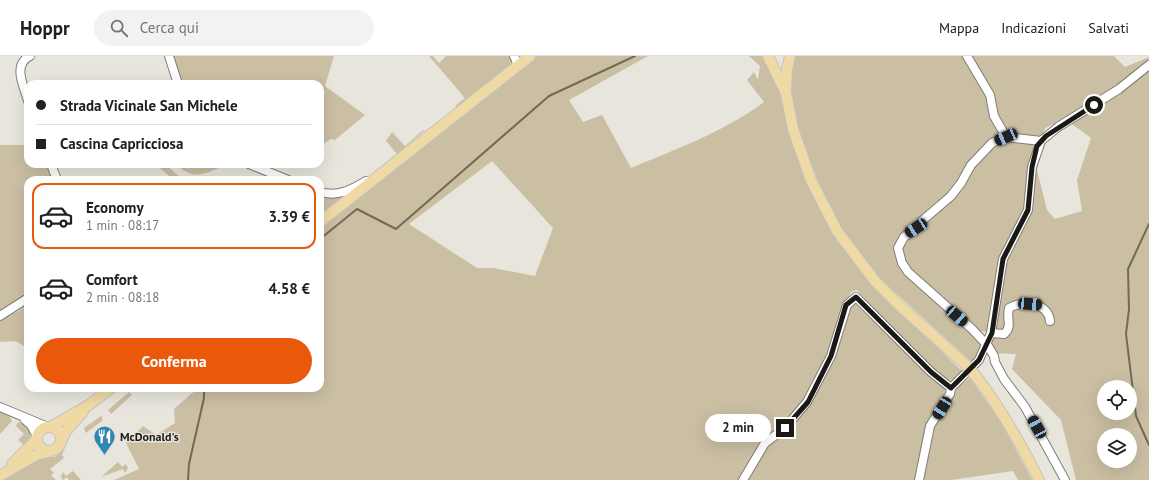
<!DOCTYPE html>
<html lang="it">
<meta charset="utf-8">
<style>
body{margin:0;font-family:"PT Sans",sans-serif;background:#f2f2f2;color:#202124;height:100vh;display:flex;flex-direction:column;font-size:15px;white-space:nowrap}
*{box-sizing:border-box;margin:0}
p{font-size:13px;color:#757577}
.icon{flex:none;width:22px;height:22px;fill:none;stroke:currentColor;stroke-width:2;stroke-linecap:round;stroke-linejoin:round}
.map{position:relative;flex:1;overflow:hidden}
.drawer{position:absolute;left:24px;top:120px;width:300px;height:216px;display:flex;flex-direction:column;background:#fff;border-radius:12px;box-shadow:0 4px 16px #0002}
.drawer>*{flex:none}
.banner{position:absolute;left:24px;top:24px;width:300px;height:88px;border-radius:12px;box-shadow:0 4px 16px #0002;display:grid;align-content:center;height:88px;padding:0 12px;background:#fff}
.fabs{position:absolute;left:1097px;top:324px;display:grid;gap:8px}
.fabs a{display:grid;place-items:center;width:40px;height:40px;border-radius:50%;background:#fff;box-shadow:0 4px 16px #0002;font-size:20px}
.end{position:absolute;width:18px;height:18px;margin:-9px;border:5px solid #1a1916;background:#fff;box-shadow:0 0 0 2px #fff}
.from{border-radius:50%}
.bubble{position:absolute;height:28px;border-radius:14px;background:#fff;box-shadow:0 4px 16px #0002;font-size:13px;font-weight:800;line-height:28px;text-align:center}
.car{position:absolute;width:12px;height:24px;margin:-12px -6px;border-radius:5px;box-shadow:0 0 3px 1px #0007;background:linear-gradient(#222 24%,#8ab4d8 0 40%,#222 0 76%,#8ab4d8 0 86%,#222 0)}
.banner b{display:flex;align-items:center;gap:14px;height:38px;font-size:15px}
.banner b+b{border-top:1px solid #e0e0e0}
.banner i{width:10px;height:10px;background:#202124}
ul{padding:7px 0 0;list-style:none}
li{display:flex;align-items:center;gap:12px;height:66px;margin:0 8px 6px;padding:0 4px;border:2px solid transparent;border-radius:12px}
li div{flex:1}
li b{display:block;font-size:15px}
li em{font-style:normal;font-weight:800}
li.current{border-color:#ea580c}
li>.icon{width:36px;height:36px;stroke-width:1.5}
.cta{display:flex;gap:8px;margin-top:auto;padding:8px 12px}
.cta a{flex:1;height:46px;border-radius:24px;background:#ea580c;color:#fff;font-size:16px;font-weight:800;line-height:46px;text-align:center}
header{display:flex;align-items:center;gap:24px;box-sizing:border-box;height:56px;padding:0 20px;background:#fff;border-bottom:1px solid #e0e0e0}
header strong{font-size:19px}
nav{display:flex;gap:22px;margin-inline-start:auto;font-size:14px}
.search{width:280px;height:36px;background:#f2f2f2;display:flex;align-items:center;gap:10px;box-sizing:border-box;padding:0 14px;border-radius:22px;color:#757577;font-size:15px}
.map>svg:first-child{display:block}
</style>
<header>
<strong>Hoppr</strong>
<div class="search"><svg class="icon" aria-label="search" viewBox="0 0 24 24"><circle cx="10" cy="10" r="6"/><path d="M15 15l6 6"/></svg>Cerca qui</div>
<nav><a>Mappa</a><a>Indicazioni</a><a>Salvati</a></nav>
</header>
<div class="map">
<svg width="1149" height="424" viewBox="0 0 1149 424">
<rect width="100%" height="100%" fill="#e8e5dc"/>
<path fill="#cabea3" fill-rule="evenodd" d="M173,0H334L325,30L365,59L335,84L331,83L320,90V28H181Z
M429,0H433L439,7L446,0H512L514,9L457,52L455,50L465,42Z
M536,0H648L569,44L583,66L602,59L631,112C676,93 724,76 764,46L747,24L754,16L758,24L760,10L749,0H764L781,35L790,80L800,108L812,137L834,179L850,201L888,244L963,316L955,324H946L915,297L857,234L851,236L849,241L851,244C883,273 912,305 946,333L938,354L917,424H114L139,413L126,387L143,370L156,379L175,367L174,353L198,332H320V170ZM492,105L553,172L535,220L493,212H477L409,168Z
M793,0H1114L1125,11L1149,1V424H1076L1061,364L1012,313L1016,298L992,297L988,290L993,277L980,275C980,289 981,296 973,307L878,221L839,170L816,121L797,69L789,29ZM1065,63L1091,82L1077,124L1082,155L1055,163L1047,154L1037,114L1040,91L1045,72ZM1104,331H1130V357H1104ZM1104,379H1130V405H1104Z
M423,74H425L397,98L386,85L392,76L405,90Z
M0,89H28V108H47L52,124H28V236L0,257Z
M155,108H165L183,124H174Z
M175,108H213L221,111C201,120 192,123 175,108Z
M354,135L320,162V139Z
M28,247V293L16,285L0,286V264L19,255Z
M970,322L1001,366L1032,424H1018L1013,415L951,424H923L935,370L958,331Z
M129,336L132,339L111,358L108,354Z
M0,356L10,361L12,365L0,378Z
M101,360L103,364L86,377L84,372Z
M18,366C27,369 32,374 30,384L24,389L18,384L24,378L16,370Z
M72,374L62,399L64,402L50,413L54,417L51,419L56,424H1L40,401H55L63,394Z
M118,406L122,411L126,408L128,412L125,417L123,413L101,421Z
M73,415L81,424H69L67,421L63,424L61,421L63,416L66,420Z"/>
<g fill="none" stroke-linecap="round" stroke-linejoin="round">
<path stroke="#746a54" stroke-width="2" d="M1149,168L1128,213L1129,253L1126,278L1136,360L1149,389
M320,183L357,153L396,173L549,40L635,0
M188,424L189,408L204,342V332"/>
<defs>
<path id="minor" d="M169,0L178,28
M514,0L518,9
M967,0L990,39L994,60L1006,81
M28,45C24,30 12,9 30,0
M51,108L57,124
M249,108L288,124
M320,136C338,141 351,134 366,125
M0,260L28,242
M991,277L1004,278C1013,271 1006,262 1009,252C1023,244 1048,246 1050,265
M0,351L48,371
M25,364L31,369L37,380
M743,424L765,387L785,372L807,346L831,300L847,249L856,241L931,316L951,332L979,304L991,277L1003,203L1028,154L1032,111L1041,85
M919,424L930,370L950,338L951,332
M1065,424L1025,351L1004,323L995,306L994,300L988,290L972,273L908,216L902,207L898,192L904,181L916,172L923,164L951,140L961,127L971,109L992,87L1006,81L1041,85L1058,71L1119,33L1149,9"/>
<path id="major" d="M768,0L786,37L793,73L811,124L837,175L875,225L899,249L965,308
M786,33L787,13L790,0
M320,166L530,0
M976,320C1002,354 1020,386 1039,424
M37 383a12 12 0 1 1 24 0a12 12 0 1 1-24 0Z
M50,371L89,349L111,332
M61,385L66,375L83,356
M12,408L36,384
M1,419L38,398L47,396"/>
</defs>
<use href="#minor" stroke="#807d76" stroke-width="10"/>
<use href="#major" stroke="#c3c3c2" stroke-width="12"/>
<use href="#minor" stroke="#fff" stroke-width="8"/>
<use href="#major" stroke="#efdaa6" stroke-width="10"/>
<defs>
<path id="major-bridge" d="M965,308L976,320"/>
</defs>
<use href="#major-bridge" stroke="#c3c3c2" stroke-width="12" stroke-linecap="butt"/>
<use href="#major-bridge" stroke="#efdaa6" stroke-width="10"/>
</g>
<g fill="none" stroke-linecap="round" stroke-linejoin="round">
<path stroke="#1a1916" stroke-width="5" d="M785,372L808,346L831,300L846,249L856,241L931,316L951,332L979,304L992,277L1003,203L1028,154L1032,111L1037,90L1046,80L1094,49"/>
</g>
<defs>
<symbol id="restaurant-pin" viewBox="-11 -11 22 30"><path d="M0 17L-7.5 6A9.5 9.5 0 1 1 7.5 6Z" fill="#3286b6" stroke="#e8e5dc"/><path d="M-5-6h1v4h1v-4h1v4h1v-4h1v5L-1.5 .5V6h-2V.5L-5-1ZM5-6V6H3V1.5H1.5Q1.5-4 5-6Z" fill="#fff"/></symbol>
</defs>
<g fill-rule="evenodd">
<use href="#restaurant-pin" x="92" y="368" width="25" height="34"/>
</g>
<g text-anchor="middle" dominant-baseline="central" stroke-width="3" stroke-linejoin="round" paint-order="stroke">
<g font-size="12" font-weight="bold" fill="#1a1916" stroke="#e8e5dc" text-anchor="start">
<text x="120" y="380">McDonald's</text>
</g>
</g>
</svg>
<div class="fabs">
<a><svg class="icon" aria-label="locate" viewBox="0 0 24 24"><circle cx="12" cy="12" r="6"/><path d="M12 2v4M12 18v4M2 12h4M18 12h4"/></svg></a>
<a><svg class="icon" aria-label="layers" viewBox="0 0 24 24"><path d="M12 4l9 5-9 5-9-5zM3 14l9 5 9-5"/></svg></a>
</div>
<i class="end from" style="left:1094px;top:49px"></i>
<i class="end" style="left:785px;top:372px"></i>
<div class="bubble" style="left:705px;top:358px;width:66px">2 min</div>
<i class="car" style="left:1006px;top:81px;rotate:247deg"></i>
<i class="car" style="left:916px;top:172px;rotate:237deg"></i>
<i class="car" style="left:1030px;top:248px;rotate:94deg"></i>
<i class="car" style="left:957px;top:260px;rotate:131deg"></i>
<i class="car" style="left:942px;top:352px;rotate:212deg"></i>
<i class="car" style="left:1037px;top:371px;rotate:331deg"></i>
<div class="banner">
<b><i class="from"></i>Strada Vicinale San Michele</b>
<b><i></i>Cascina Capricciosa</b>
</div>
<section class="drawer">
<ul>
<li class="current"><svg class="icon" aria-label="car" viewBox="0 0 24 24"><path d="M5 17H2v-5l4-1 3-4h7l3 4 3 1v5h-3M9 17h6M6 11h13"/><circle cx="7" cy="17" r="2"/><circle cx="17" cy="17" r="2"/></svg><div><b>Economy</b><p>1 min · 08:17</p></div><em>3.39 €</em></li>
<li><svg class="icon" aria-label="car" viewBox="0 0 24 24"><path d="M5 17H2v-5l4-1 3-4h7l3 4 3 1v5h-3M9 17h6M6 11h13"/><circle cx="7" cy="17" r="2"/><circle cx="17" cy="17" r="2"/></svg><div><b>Comfort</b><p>2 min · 08:18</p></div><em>4.58 €</em></li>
</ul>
<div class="cta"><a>Conferma</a></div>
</section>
</div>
